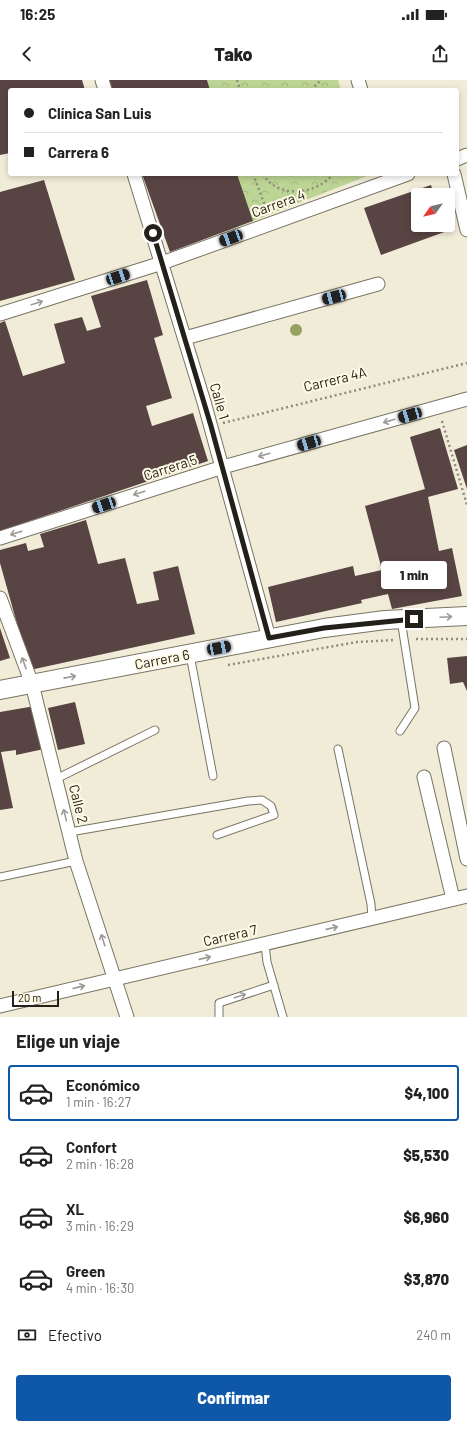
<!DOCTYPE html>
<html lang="es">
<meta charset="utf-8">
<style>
body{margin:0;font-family:Barlow,sans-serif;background:#f6f6f6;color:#222;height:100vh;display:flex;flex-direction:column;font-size:15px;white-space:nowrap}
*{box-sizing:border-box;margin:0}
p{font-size:13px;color:#767676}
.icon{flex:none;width:22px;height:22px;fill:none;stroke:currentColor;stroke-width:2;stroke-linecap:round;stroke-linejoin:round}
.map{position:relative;height:937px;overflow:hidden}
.details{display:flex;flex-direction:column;background:#fff;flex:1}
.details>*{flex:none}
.top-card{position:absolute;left:8px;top:8px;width:451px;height:88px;border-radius:4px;box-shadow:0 2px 6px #0003;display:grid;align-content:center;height:88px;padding:0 16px;background:#fff}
.needle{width:26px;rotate:236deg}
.controls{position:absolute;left:411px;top:108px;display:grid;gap:8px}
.controls a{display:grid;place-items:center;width:44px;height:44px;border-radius:4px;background:#fff;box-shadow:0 2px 6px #0003;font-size:20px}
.scale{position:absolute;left:12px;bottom:10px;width:47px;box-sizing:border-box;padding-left:4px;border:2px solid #222019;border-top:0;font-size:11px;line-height:14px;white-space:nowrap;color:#222019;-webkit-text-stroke:3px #fefae5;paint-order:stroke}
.end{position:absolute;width:18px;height:18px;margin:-9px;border:5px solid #222019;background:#fff;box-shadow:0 0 0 2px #fff}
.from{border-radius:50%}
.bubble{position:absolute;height:28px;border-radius:4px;background:#fff;box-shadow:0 2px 6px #0003;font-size:13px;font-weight:800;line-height:28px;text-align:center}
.car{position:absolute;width:12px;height:24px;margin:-12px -6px;border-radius:5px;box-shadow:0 0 3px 1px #0007;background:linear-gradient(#222 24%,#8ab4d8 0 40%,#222 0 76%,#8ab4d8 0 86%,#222 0)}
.top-card b{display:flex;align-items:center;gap:14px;height:38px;font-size:15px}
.top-card b+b{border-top:1px solid #e0e0e0}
.top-card i{width:10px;height:10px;background:#222}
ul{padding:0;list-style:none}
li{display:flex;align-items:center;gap:12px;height:56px;margin:0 8px 6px;padding:0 8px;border:2px solid transparent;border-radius:4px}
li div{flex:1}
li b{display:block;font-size:15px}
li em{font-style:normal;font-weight:800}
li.selected{border-color:#0e58a7}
li>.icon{width:36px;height:36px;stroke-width:1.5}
h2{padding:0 16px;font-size:18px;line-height:48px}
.pay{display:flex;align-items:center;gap:10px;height:44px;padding:0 16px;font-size:15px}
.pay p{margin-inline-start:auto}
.action{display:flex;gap:8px;margin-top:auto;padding:8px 16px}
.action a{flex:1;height:46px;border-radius:4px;background:#0e58a7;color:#fff;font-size:16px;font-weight:800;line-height:46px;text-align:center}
.status{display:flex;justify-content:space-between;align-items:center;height:28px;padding:0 20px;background:#fff;direction:ltr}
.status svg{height:11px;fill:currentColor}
header{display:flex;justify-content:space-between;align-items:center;height:52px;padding:0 16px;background:#fff;font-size:18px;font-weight:800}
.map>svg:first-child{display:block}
</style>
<div class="status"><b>16:25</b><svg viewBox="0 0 49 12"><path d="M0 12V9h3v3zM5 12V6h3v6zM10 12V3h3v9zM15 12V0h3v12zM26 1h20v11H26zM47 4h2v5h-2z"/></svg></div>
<header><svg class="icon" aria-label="back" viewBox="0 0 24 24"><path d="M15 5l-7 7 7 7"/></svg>Tako<svg class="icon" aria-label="share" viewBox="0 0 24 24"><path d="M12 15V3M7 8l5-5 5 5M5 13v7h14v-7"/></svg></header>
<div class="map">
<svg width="467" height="937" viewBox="0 0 467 937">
<defs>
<pattern id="park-crowns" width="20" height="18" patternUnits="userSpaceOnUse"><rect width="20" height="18" fill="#bdd594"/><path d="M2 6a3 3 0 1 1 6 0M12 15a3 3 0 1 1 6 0" fill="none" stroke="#a2b77f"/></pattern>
</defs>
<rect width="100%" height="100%" fill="#f1ecd8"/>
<path fill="url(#park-crowns)" d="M207,0H338L341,10H210Z
M237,94H366L367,96L253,141Z"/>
<path fill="#584443" d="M0,0H82L85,10H10V73L0,75Z
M109,0H207L210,10H113Z
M142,94H237L253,141L170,172Z
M44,100L75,200L0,221V112Z
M431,105L434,115H418V145H445L447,151L381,175L364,128Z
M147,200L163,255L154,258L172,318L146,326L152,346L193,333L208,381L0,451V243L5,241L23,296L65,283L54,244L82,237L87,251L101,247L91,216Z
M440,348L458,409L428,417L439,471L452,468L462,516L392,529L388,514L361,520L362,523L276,542L268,507L353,486L355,496L382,490L365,426L425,409L410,357Z
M467,365V409L454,370Z
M86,440L98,484L125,478L137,524L159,520L153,492L178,486L195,554L30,590L0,483V470L26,463L28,471L44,467L40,454Z
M0,548L10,578L0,581Z
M467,576V611L463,602L450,604L447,578Z
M75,622L85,664L58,670L48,628Z
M35,626L44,669L16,675V670L1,672L13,728L0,730V632Z"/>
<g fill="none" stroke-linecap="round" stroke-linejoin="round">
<defs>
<path id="lane" d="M190,575L213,696
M400,651L415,628L401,540
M338,669L371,824L372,838
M56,699L155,650
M70,752L248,721L262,720L271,726L274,735L217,755
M0,797L76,781
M265,864L267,882L283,937
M219,937V923L274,905"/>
<path id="street" d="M102,0L105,10
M358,0L361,10
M457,79L467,75
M134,94L204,322L269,558
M454,94L467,150
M0,234L162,183L408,94
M185,258L378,204
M0,458L223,387L467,319
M0,518L32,604L76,781L127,937
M444,668L467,779
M424,697L453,819
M0,926L467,816"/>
<path id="secondary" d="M0,610L324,548L385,540L467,536"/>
</defs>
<use href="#lane" stroke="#787462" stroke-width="9"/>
<use href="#street" stroke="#787462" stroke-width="15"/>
<use href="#secondary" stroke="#787462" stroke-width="20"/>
<path stroke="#8f8b7e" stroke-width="2.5" stroke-dasharray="2 3" stroke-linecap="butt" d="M237,0L240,10
M311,10L321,0
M253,94L267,131
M263,94C277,119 317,115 333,94
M442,341L467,425
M223,343L467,283
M416,559H467
M228,585L357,562L395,560"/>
<use href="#lane" stroke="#fff" stroke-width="7"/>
<use href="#street" stroke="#fff" stroke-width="13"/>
<use href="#secondary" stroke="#fff" stroke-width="18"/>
</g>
<circle fill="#95a061" cx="296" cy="250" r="6"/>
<defs><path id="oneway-shaft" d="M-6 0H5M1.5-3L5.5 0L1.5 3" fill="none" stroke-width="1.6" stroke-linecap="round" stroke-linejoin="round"/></defs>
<g stroke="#9c9b98">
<use href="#oneway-shaft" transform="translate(37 223) rotate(-18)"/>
<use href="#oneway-shaft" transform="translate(389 341) rotate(164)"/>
<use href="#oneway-shaft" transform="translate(264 375) rotate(164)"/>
<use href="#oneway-shaft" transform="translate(139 413) rotate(162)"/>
<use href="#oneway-shaft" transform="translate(16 453) rotate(162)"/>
<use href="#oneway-shaft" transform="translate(446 537) rotate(-3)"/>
<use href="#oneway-shaft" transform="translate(24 583) rotate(-110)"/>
<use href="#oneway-shaft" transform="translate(70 597) rotate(-11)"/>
<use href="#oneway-shaft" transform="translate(65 735) rotate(-104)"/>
<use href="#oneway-shaft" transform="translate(332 848) rotate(-13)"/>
<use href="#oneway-shaft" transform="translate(103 860) rotate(-108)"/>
<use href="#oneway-shaft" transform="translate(205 878) rotate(-13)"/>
<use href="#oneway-shaft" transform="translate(79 907) rotate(-13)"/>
<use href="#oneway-shaft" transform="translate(240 916) rotate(-18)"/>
</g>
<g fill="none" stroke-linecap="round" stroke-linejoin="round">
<path stroke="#222019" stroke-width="5" d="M153,153L211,346L269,558L324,548L414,539"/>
</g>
<g text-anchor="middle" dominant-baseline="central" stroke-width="4" stroke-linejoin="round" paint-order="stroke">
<g font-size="14" fill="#222019" stroke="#fefae5">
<text transform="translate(278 123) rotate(-20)">Carrera 4</text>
<text transform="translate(335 299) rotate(-14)">Carrera 4A</text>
<text transform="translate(220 321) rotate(74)">Calle 1</text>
<text transform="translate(170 387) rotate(-18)">Carrera 5</text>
<text transform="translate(162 579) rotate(-11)">Carrera 6</text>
<text transform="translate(79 724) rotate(76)">Calle 2</text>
<text transform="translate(230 855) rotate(-13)">Carrera 7</text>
</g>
</g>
</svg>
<div class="controls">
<a><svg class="needle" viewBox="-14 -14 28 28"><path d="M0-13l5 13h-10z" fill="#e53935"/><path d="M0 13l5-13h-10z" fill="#767676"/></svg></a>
</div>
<div class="scale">20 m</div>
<i class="end from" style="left:153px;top:153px"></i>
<i class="end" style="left:414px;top:539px"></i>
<div class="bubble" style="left:381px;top:481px;width:66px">1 min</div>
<i class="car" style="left:231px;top:158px;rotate:250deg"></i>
<i class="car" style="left:118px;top:197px;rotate:72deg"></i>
<i class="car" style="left:334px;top:217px;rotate:255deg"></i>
<i class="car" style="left:410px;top:335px;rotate:254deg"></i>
<i class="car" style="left:309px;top:363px;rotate:254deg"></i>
<i class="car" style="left:104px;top:425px;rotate:252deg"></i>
<i class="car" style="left:219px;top:568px;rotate:79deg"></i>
<div class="top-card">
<b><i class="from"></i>Clínica San Luis</b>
<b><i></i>Carrera 6</b>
</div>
</div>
<section class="details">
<h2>Elige un viaje</h2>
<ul>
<li class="selected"><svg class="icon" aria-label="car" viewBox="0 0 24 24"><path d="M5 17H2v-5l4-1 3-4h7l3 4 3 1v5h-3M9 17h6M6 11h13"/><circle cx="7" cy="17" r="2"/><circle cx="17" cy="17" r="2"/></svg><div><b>Económico</b><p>1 min · 16:27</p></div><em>$4,100</em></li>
<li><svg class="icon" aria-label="car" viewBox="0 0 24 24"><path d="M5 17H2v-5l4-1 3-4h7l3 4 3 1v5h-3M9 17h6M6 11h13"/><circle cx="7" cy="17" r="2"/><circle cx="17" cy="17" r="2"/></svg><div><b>Confort</b><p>2 min · 16:28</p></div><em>$5,530</em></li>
<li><svg class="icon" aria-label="car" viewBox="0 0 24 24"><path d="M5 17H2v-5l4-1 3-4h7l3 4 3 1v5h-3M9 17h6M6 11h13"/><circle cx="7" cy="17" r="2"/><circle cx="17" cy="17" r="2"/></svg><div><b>XL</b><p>3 min · 16:29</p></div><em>$6,960</em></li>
<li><svg class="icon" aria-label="car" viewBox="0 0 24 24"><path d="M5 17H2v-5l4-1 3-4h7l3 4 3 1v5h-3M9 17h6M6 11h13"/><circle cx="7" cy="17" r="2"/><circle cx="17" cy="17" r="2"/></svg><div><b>Green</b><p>4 min · 16:30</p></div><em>$3,870</em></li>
</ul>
<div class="pay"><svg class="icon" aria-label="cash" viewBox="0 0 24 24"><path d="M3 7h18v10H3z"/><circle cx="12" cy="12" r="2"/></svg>Efectivo<p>240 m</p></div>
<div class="action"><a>Confirmar</a></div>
</section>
